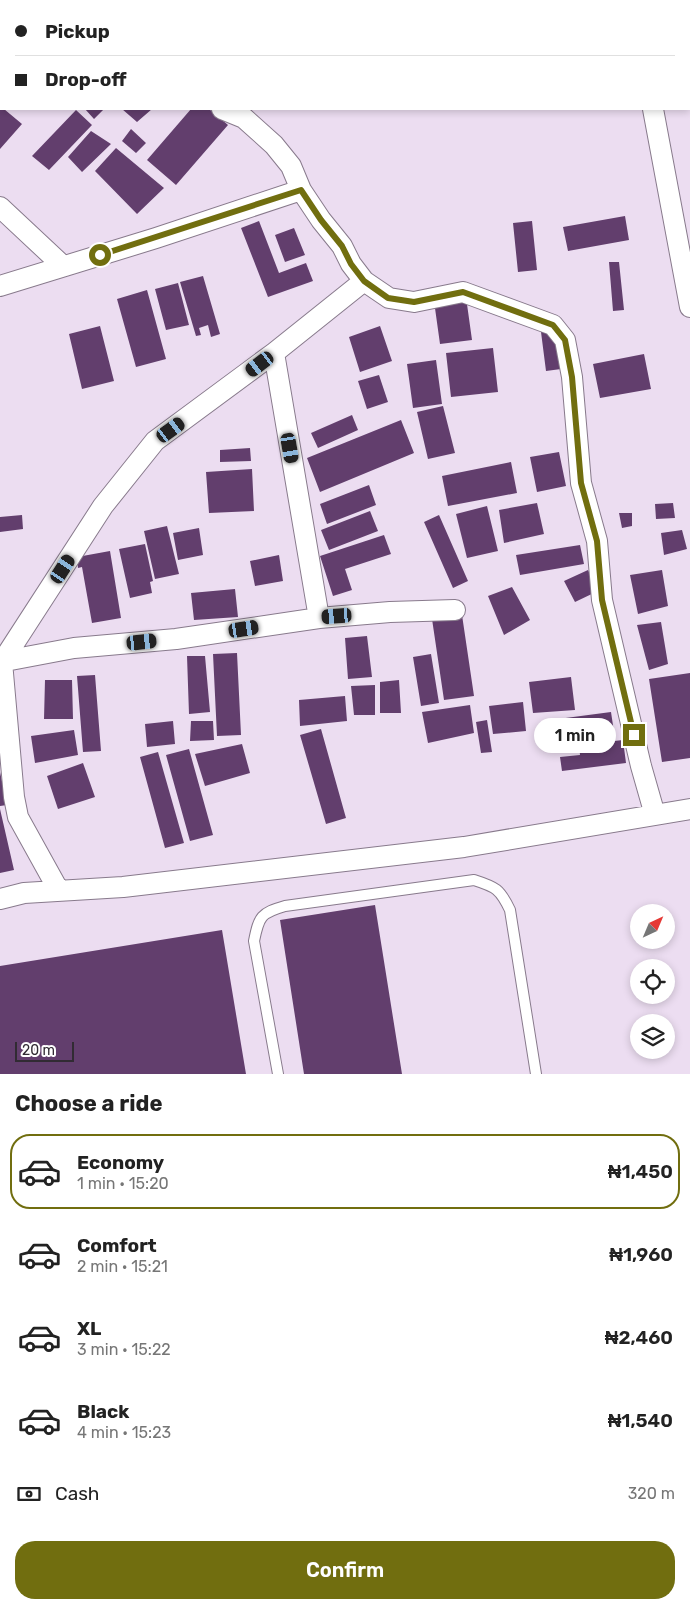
<!DOCTYPE html>
<meta charset="utf-8">
<style>
body{margin:0;font-family:Rubik,sans-serif;background:#f6f6f6;color:#222;height:100vh;display:flex;flex-direction:column;font-size:19px;white-space:nowrap}
*{box-sizing:border-box;margin:0}
p{font-size:16px;color:#767676}
.icon{flex:none;width:28px;height:28px;fill:none;stroke:currentColor;stroke-width:2;stroke-linecap:round;stroke-linejoin:round}
.map{position:relative;height:1074px;overflow:hidden}
.drawer{display:flex;flex-direction:column;background:#fff;flex:1}
.drawer>*{flex:none}
.guide{position:absolute;left:0px;top:0px;width:690px;height:110px;box-shadow:0 2px 8px #0003;display:grid;align-content:center;height:110px;padding:0 15px;background:#fff}
.needle{width:32px;rotate:44deg}
.controls{position:absolute;left:630px;top:904px;display:grid;gap:10px}
.controls a{display:grid;place-items:center;width:45px;height:45px;border-radius:50%;background:#fff;box-shadow:0 2px 8px #0003;font-size:25px}
.scale{position:absolute;left:15px;bottom:12px;width:59px;box-sizing:border-box;padding-left:5px;border:2px solid #312b33;border-top:0;font-size:14px;line-height:18px;white-space:nowrap;color:#312b33;-webkit-text-stroke:4px #fff;paint-order:stroke}
.end{position:absolute;width:22px;height:22px;margin:-11px;border:6px solid #716e0f;background:#fff;box-shadow:0 0 0 2px #fff}
.from{border-radius:50%}
.bubble{position:absolute;height:35px;border-radius:18px;background:#fff;box-shadow:0 2px 8px #0003;font-size:16px;font-weight:600;line-height:35px;text-align:center}
.car{position:absolute;width:15px;height:30px;margin:-15px -8px;border-radius:6px;box-shadow:0 0 4px 1px #0007;background:linear-gradient(#222 24%,#8ab4d8 0 40%,#222 0 76%,#8ab4d8 0 86%,#222 0)}
.guide b{display:flex;align-items:center;gap:18px;height:48px;font-size:19px}
.guide b+b{border-top:1px solid #e0e0e0}
.guide i{width:12px;height:12px;background:#222}
ul{padding:0;list-style:none}
li{display:flex;align-items:center;gap:15px;height:75px;margin:0 10px 8px;padding:0 5px;border:2px solid transparent;border-radius:20px}
li div{flex:1}
li b{display:block;font-size:19px}
li em{font-style:normal;font-weight:600}
li.active{border-color:#716e0f}
li>.icon{width:45px;height:45px;stroke-width:1.5}
h2{padding:0 15px;font-size:22px;line-height:60px}
.pay{display:flex;align-items:center;gap:12px;height:55px;padding:0 15px;font-size:19px}
.pay p{margin-inline-start:auto}
.cta{display:flex;gap:10px;margin-top:auto;padding:10px 15px}
.cta a{flex:1;height:58px;border-radius:20px;background:#716e0f;color:#fff;font-size:20px;font-weight:600;line-height:58px;text-align:center}
.map>svg:first-child{display:block}
</style>
<div class="map">
<svg width="690" height="1074" viewBox="0 0 690 1074">
<rect width="100%" height="100%" fill="#ecddf1"/>
<path fill="#623e6d" d="M0,109H4L22,124L0,149Z
M85,109H104L94,119Z
M122,109H152L137,122Z
M191,109H209L228,125L176,185L147,160Z
M76,110L92,125L49,170L32,156Z
M131,129L146,143L136,153L122,141Z
M91,131L111,144L82,172L68,157Z
M116,148L164,188L137,214L95,171Z
M625,216L629,240L568,251L563,227Z
M259,221L279,273L306,263L313,281L268,297L241,228Z
M532,221L537,270L518,272L513,223Z
M294,228L305,255L285,262L275,235Z
M609,262H619L624,310L613,311Z
M203,276L220,334L211,337L208,325L199,328L201,335L196,336L180,282Z
M178,283L189,325L166,330L155,289Z
M147,290L166,359L136,367L117,299Z
M466,297L472,340L440,344L434,301Z
M100,326L114,381L82,389L69,334Z
M380,326L392,361L360,372L349,337Z
M556,330L561,369L546,371L541,332Z
M493,348L498,392L451,397L446,353Z
M644,354L651,389L600,398L593,364Z
M436,360L442,404L413,408L407,364Z
M379,375L388,402L367,409L358,381Z
M443,406L455,453L428,459L417,412Z
M352,415L358,430L318,448L311,433Z
M401,420L414,453L320,492L307,458Z
M250,448L251,461L220,462V450Z
M559,452L566,486L537,492L530,457Z
M511,462L517,493L448,506L442,476Z
M252,469L254,511L209,513L206,472Z
M369,485L376,505L327,524L320,504Z
M537,503L544,534L504,543L499,510Z
M673,503L675,518L656,519L655,504Z
M487,506L498,551L467,558L456,514Z
M370,511L378,531L329,550L321,530Z
M619,513H632V526L622,528Z
M22,515L23,529L0,532V517Z
M439,515L468,581L453,588L424,522Z
M167,526L179,574L155,579L144,531Z
M199,528L203,555L178,560L173,533Z
M682,530L687,549L664,555L661,533Z
M384,535L391,554L345,569L352,590L333,596L320,556Z
M145,544L153,581L150,582L152,593L130,598L119,549Z
M580,545L584,564L520,575L516,555Z
M110,551L121,618L92,623L82,567L78,568L77,557Z
M279,555L283,581L255,586L250,561Z
M588,570L598,591L575,602L564,581Z
M662,570L668,606L638,614L630,575Z
M512,587L530,620L504,635L488,596Z
M235,589L238,617L194,620L191,593Z
M462,615L474,696L444,700L432,619Z
M661,622L668,664L649,670L637,625Z
M367,636L372,677L348,679L345,638Z
M237,653L241,735L217,736L213,654Z
M431,654L439,703L421,706L413,657Z
M187,656H205L210,712L189,714Z
M690,673V758L662,762L649,679Z
M95,675L101,751L83,752L77,676Z
M571,677L575,710L533,713L529,682Z
M45,680H72L73,719H44Z
M399,680L401,713H380V682Z
M375,685V715H354L351,686Z
M345,696L347,721L300,726L299,700Z
M523,702L526,731L493,734L489,706Z
M470,705L474,733L428,743L422,712Z
M611,712L614,732L545,741L543,721Z
M487,720L492,752L481,753L476,722Z
M173,721L175,744L147,747L145,724Z
M191,721H213L214,740L190,741Z
M321,729L346,818L326,824L300,735Z
M74,730L78,755L35,763L31,736Z
M623,740L626,763L562,771L560,757L580,755L579,745Z
M242,744L250,773L205,786L195,754Z
M189,749L213,835L190,841L166,755Z
M158,752L184,843L165,848L140,757Z
M83,763L95,797L58,809L47,776Z
M0,772L7,805L0,806Z
M0,809L14,870L0,873Z
M375,905L402,1074H304L280,920Z
M222,930L246,1074H0V966Z"/>
<g fill="none" stroke-linecap="round" stroke-linejoin="round">
<defs>
<path id="service" d="M278,1074L254,941C259,916 261,913 285,906L474,880C496,887 500,889 510,910L536,1074"/>
<path id="minor" d="M82,0L84,1
M227,0V1
M627,0L628,1
M222,109L244,118L274,145L291,166L301,190L321,220L342,246L351,264L364,281L389,298L414,302L463,292L553,325L565,340L572,377L581,483L597,541L602,600L641,766L655,815
M653,109L690,307
M0,207L63,266
M0,286L156,238L301,190
M274,353L319,618
M0,662L74,648L176,639L319,618L390,612L455,610
M59,891L18,817L14,797L2,662L103,506L155,441L274,353L364,281
M0,899L24,893L123,887L464,847L690,809"/>
</defs>
<use href="#service" stroke="#887a8c" stroke-width="12"/>
<use href="#minor" stroke="#887a8c" stroke-width="22"/>
<use href="#service" stroke="#fff" stroke-width="10"/>
<use href="#minor" stroke="#fff" stroke-width="20"/>
</g>
<g fill="none" stroke-linecap="round" stroke-linejoin="round">
<path stroke="#716e0f" stroke-width="6" d="M100,255L301,190L321,220L342,246L351,264L364,281L388,298L414,302L463,292L553,325L565,340L572,377L581,483L597,541L602,600L634,735"/>
</g>
</svg>
<div class="controls">
<a><svg class="needle" viewBox="-14 -14 28 28"><path d="M0-13l5 13h-10z" fill="#e53935"/><path d="M0 13l5-13h-10z" fill="#767676"/></svg></a>
<a><svg class="icon" aria-label="locate" viewBox="0 0 24 24"><circle cx="12" cy="12" r="6"/><path d="M12 2v4M12 18v4M2 12h4M18 12h4"/></svg></a>
<a><svg class="icon" aria-label="layers" viewBox="0 0 24 24"><path d="M12 4l9 5-9 5-9-5zM3 14l9 5 9-5"/></svg></a>
</div>
<div class="scale">20 m</div>
<i class="end from" style="left:100px;top:255px"></i>
<i class="end" style="left:634px;top:735px"></i>
<div class="bubble" style="left:534px;top:718px;width:82px">1 min</div>
<i class="car" style="left:260px;top:364px;rotate:233deg"></i>
<i class="car" style="left:171px;top:430px;rotate:54deg"></i>
<i class="car" style="left:290px;top:448px;rotate:170deg"></i>
<i class="car" style="left:63px;top:569px;rotate:33deg"></i>
<i class="car" style="left:337px;top:616px;rotate:266deg"></i>
<i class="car" style="left:244px;top:629px;rotate:81deg"></i>
<i class="car" style="left:142px;top:642px;rotate:84deg"></i>
<div class="guide">
<b><i class="from"></i>Pickup</b>
<b><i></i>Drop-off</b>
</div>
</div>
<section class="drawer">
<h2>Choose a ride</h2>
<ul>
<li class="active"><svg class="icon" aria-label="car" viewBox="0 0 24 24"><path d="M5 17H2v-5l4-1 3-4h7l3 4 3 1v5h-3M9 17h6M6 11h13"/><circle cx="7" cy="17" r="2"/><circle cx="17" cy="17" r="2"/></svg><div><b>Economy</b><p>1 min · 15:20</p></div><em>₦1,450</em></li>
<li><svg class="icon" aria-label="car" viewBox="0 0 24 24"><path d="M5 17H2v-5l4-1 3-4h7l3 4 3 1v5h-3M9 17h6M6 11h13"/><circle cx="7" cy="17" r="2"/><circle cx="17" cy="17" r="2"/></svg><div><b>Comfort</b><p>2 min · 15:21</p></div><em>₦1,960</em></li>
<li><svg class="icon" aria-label="car" viewBox="0 0 24 24"><path d="M5 17H2v-5l4-1 3-4h7l3 4 3 1v5h-3M9 17h6M6 11h13"/><circle cx="7" cy="17" r="2"/><circle cx="17" cy="17" r="2"/></svg><div><b>XL</b><p>3 min · 15:22</p></div><em>₦2,460</em></li>
<li><svg class="icon" aria-label="car" viewBox="0 0 24 24"><path d="M5 17H2v-5l4-1 3-4h7l3 4 3 1v5h-3M9 17h6M6 11h13"/><circle cx="7" cy="17" r="2"/><circle cx="17" cy="17" r="2"/></svg><div><b>Black</b><p>4 min · 15:23</p></div><em>₦1,540</em></li>
</ul>
<div class="pay"><svg class="icon" aria-label="cash" viewBox="0 0 24 24"><path d="M3 7h18v10H3z"/><circle cx="12" cy="12" r="2"/></svg>Cash<p>320 m</p></div>
<div class="cta"><a>Confirm</a></div>
</section>
